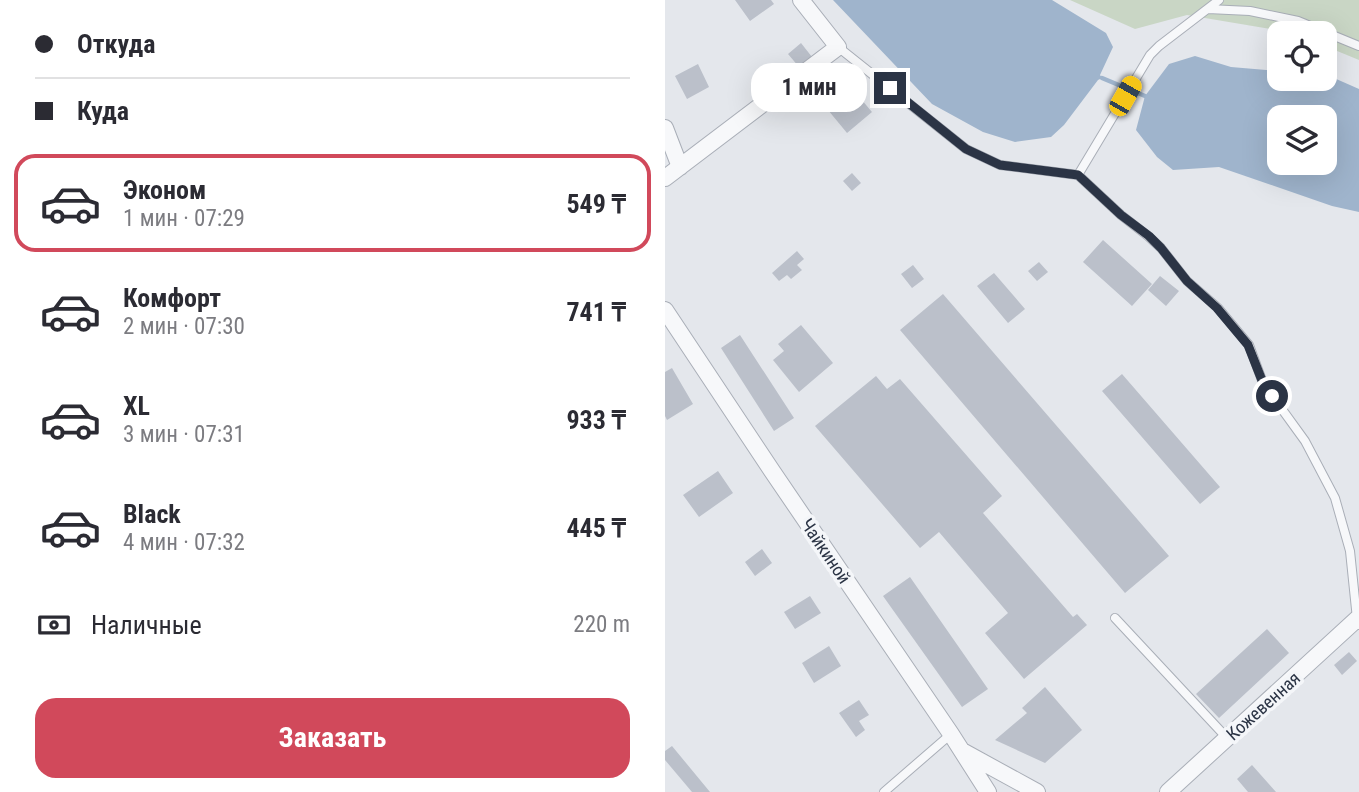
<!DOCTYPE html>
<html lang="ru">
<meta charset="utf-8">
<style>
body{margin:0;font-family:"Roboto Condensed",sans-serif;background:#f7f7f7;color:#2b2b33;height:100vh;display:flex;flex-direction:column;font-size:26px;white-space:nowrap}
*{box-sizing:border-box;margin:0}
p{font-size:23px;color:#7c7c81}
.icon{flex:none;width:38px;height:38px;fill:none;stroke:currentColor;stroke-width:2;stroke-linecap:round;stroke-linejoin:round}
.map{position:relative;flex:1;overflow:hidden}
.panel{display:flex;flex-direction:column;background:#fff;width:665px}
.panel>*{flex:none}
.guide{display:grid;align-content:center;height:154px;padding:0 35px;background:#fff}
.buttons{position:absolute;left:602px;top:21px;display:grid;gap:14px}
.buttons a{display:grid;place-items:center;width:70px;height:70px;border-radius:14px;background:#fff;box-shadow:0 7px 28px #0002;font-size:35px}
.end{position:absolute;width:32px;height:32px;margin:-16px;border:9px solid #2b3445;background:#fff;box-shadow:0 0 0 4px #fff}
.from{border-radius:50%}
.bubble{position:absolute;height:49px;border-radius:21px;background:#fff;box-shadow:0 7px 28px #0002;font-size:23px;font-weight:700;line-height:49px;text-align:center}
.car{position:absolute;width:21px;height:42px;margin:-21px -10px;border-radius:9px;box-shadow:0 0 5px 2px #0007;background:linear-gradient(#f5c518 24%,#345 0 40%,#f5c518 0 76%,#345 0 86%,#f5c518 0)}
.guide b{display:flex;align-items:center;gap:24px;height:66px;font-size:26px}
.guide b+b{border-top:2px solid #e1e1e2}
.guide i{width:18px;height:18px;background:#2b2b33}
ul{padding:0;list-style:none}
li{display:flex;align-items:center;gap:21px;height:98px;margin:0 14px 10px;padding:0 21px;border:4px solid transparent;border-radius:21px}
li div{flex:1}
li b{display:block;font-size:26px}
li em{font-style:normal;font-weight:700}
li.active{border-color:#d1495b}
li>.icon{width:63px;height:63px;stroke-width:1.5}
.pay{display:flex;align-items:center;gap:18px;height:77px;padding:0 35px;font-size:26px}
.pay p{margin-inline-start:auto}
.cta{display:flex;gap:14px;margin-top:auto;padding:14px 35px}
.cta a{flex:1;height:80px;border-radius:21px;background:#d1495b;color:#fff;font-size:28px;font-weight:700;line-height:80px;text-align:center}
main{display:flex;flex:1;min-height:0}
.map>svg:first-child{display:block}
</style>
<main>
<section class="panel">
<div class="guide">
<b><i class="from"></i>Откуда</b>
<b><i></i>Куда</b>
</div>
<ul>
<li class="active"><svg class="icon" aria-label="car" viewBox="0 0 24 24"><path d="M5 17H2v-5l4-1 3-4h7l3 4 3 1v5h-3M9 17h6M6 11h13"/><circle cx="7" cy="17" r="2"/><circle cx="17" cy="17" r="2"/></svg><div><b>Эконом</b><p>1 мин · 07:29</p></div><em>549 ₸</em></li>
<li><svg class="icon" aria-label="car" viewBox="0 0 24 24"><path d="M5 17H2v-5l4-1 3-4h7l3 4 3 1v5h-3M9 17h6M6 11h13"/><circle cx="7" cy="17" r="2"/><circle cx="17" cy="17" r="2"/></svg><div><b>Комфорт</b><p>2 мин · 07:30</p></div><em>741 ₸</em></li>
<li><svg class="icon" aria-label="car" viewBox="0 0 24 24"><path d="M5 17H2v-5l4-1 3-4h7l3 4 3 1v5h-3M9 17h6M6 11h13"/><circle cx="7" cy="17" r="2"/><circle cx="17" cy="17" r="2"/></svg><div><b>XL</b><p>3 мин · 07:31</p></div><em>933 ₸</em></li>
<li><svg class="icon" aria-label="car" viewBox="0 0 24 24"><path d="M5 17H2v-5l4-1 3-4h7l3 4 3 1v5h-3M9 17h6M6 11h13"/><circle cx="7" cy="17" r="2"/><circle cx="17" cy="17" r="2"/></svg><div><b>Black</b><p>4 мин · 07:32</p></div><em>445 ₸</em></li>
</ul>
<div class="pay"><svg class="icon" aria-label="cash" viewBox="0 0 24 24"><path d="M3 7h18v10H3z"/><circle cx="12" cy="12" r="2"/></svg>Наличные<p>220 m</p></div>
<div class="cta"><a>Заказать</a></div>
</section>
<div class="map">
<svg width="694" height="792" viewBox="0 0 694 792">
<rect width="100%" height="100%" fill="#e4e7ec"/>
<path fill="#c9d6c5" d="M405,0H694V60L660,46V33H630L522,15L470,29Z"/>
<path fill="#9fb4cc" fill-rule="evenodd" d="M168,0H387L441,33L448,47L435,75L437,78L433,80L399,125L386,137L350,142L318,132L267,104Z
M530,56L566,67L614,71V79H660V77L669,78L694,89V212L667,206L554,167L508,170L492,157L471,130L480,96L504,64ZM614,117H660V163H614Z"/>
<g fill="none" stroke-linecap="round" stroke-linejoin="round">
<path stroke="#9fb4cc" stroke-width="4.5" d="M437,78L480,96"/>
</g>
<path fill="#bbc0ca" d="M70,0H106L109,4L85,21Z
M136,43L147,57L134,67L123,54Z
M33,64L44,87L22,99L10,76Z
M174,73L207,112L182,133L149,93Z
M187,173L196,183L187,191L178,181Z
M438,240L487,284L467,306L418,262Z
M132,251L139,259L132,265L137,270L126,279L122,275L114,281L107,273Z
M374,262L383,272L372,281L363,271Z
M248,265L259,279L247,288L236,274Z
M329,273L360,309L343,323L312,286Z
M495,276L514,291L501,306L483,290Z
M278,294L504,556L460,593L235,330Z
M136,325L168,363L134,392L108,360L119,351L113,344Z
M75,335L129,418L109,431L56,348Z
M7,368L28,404L2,420L0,416V372Z
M457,374L555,487L535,504L437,391Z
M211,376L222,389L235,379L337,496L318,513L408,617L412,614L422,625L359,679L320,633L343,613L274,532L255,548L150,426Z
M53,471L68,493L34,517L18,495Z
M97,549L107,563L90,576L80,562Z
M245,577L323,689L297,707L218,596Z
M145,596L156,613L130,629L119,612Z
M602,629L624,653L554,718L531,694Z
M164,646L176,666L149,683L137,663Z
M684,652L692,661L677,675L669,665Z
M380,687L417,730L380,763L330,740L362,713L357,708Z
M194,700L204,715L194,721L200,730L191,737L174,713Z
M7,746L45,792H27L0,760V751Z
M587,765L611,792H583L572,779Z"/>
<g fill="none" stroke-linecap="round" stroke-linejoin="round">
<defs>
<path id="lane" d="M543,9L585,11L633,21L694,46
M173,47L301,149L335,165L413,175L456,215L483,236L496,248L522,281L553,308L584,345L598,383L640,441L670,498L685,551L692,619
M413,175L485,55L494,46L554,0
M450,618L562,738
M219,792L286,734"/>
<path id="street" d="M0,128L15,167
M0,178L173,47L136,0
M0,310L107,471L286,734L323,792
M299,752L372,792
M503,792L692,619L694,621"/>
</defs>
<use href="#lane" stroke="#a9aeb7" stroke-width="10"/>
<use href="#street" stroke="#a9aeb7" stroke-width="18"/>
<use href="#lane" stroke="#f7f8fa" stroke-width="8"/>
<use href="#street" stroke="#f7f8fa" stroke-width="16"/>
</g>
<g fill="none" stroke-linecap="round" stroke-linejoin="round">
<path stroke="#2b3445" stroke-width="9" d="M225,88L301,149L335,165L413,175L456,215L484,236L496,248L522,281L552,308L583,345L598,383L607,396"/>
</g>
<g text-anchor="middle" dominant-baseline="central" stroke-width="7" stroke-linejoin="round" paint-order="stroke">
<g font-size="18" fill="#2b3445" stroke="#f4f6f9">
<text transform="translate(161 551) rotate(56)">Чайкиной</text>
<text transform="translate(598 706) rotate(-42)">Кожевенная</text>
</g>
</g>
</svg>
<div class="buttons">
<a><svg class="icon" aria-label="locate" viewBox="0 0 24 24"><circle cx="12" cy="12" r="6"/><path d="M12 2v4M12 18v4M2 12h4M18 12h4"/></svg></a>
<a><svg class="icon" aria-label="layers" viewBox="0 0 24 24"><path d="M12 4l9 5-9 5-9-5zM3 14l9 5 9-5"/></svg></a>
</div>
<i class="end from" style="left:607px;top:396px"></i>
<i class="end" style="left:225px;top:88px"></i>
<div class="bubble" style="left:86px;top:63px;width:116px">1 мин</div>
<i class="car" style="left:460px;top:96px;rotate:30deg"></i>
</div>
</main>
